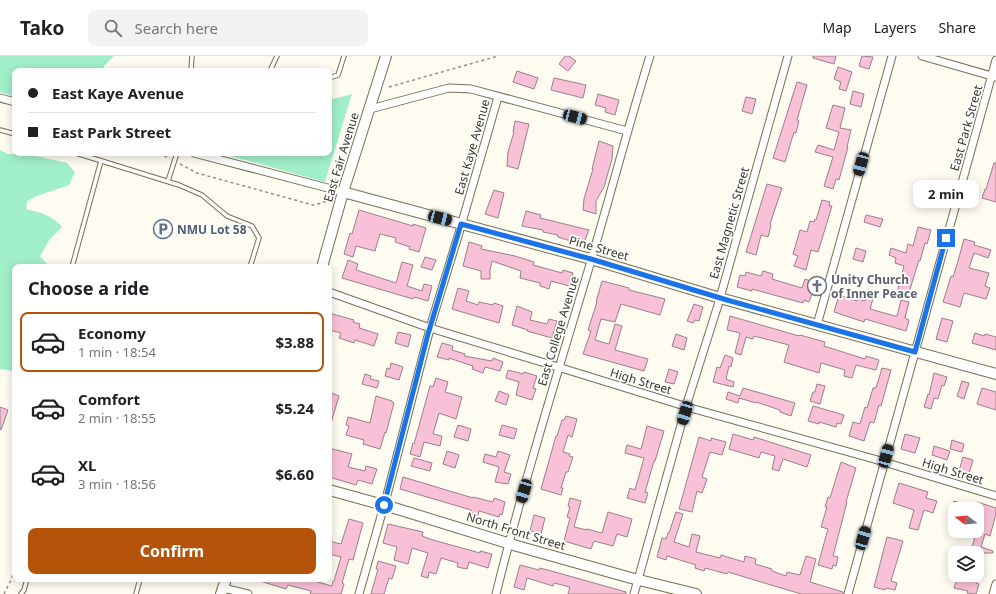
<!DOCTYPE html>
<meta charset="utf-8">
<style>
body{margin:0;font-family:"Noto Sans",sans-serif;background:#f2f2f2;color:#202124;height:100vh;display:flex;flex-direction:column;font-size:15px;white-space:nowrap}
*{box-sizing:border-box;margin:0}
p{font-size:13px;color:#757577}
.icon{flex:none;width:22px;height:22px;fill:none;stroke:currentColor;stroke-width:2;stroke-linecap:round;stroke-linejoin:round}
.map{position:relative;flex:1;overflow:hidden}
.sheet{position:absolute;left:12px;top:208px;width:320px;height:318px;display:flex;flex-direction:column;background:#fff;border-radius:8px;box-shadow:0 2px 10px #0003}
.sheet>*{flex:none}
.hud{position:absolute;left:12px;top:12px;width:320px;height:88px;border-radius:8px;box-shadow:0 2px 10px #0003;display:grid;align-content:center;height:88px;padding:0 16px;background:#fff}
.needle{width:26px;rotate:286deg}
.tools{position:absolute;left:948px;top:446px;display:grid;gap:8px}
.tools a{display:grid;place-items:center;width:36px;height:36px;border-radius:8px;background:#fff;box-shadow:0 2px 10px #0003;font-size:20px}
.end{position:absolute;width:18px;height:18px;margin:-9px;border:5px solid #1a73e8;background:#fff;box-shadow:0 0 0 2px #fff}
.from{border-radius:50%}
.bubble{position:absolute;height:28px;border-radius:8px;background:#fff;box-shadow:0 2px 10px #0003;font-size:13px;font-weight:700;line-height:28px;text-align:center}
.car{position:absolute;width:12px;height:24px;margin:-12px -6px;border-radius:5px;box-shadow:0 0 3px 1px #0007;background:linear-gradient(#222 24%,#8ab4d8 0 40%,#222 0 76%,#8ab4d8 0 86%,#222 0)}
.hud b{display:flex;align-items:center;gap:14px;height:38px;font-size:15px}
.hud b+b{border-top:1px solid #e0e0e0}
.hud i{width:10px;height:10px;background:#202124}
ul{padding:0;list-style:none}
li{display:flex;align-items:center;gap:12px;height:60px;margin:0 8px 6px;padding:0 8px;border:2px solid transparent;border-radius:8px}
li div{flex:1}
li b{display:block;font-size:15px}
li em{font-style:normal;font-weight:700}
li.on{border-color:#b45309}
li>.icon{width:36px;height:36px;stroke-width:1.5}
h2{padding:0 16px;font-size:18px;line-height:48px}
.button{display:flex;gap:8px;margin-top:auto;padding:8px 16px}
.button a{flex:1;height:46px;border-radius:8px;background:#b45309;color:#fff;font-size:16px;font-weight:700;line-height:46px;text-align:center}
header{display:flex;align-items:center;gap:24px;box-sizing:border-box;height:56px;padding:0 20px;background:#fff;border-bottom:1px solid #e0e0e0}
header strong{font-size:19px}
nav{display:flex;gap:22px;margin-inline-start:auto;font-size:14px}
.search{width:280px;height:36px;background:#f2f2f2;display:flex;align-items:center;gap:10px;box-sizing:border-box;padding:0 14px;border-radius:8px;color:#757577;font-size:15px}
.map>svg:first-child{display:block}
</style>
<header>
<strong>Tako</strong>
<div class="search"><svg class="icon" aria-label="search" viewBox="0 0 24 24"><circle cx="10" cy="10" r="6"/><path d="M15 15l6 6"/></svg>Search here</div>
<nav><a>Map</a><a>Layers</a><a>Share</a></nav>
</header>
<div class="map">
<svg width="996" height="538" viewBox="0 0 996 538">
<rect width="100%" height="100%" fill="#fefcf0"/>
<path fill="#a1efc9" d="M0,0H114L104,10L103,15H15V41L0,36Z
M352,38L325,126L219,97H329V44Z
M0,94L8,98L32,99L67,107L75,116L69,129L37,140L27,145L26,153C39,156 54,160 62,171L50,183L40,200L48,209V211H15L14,315L0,313Z"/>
<path fill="#f9c1d7" stroke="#9c7e8a" d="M565,0H569L576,5L568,15L559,8Z
M813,0H836L834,8L813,2Z
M862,0L873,1L869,13L859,10Z
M838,11L852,16L846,35L839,33L841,26L834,23Z
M517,15L538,22L534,33L513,26Z
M554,22L586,29L583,42L551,34Z
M797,26L807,29L797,64L799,65L796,77L794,76L785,106L773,102Z
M853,35L864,38L861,51L850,48Z
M598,38L619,44L615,59L605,56L606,52L595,49Z
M746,41L756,43L752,58L742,55Z
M833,49L845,52L840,72L851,74L847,91H848L839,124L836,123L833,133L824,130L833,101L815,96L818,89L834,94L839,76L826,72Z
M515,65L529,68L518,113L507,110L508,96L514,76H513Z
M599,85L613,90L612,103L604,131L596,145V158L583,154L584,143L593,113H592Z
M994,107H996V146L982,142L985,133H986Z
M767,128L782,132L770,168L771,169L768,181L761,179L756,199L746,196Z
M494,134L504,137L498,162L485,158Z
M822,144L830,146L829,150H832L818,196L811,194L806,214L794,210L798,200L793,198L800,174L807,176L810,165L814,166L815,163L816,164Z
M359,154L413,170V168L426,172L419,196L409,193L410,191L395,186L396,182L380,178L375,195L356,190L353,201L344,198L350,177L352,178Z
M526,155L541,159L540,162L589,174L583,189L558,181V179L543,176V174L522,170Z
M866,159L883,163L880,171L864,166Z
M918,171L931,174L927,188L925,187L920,205L919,204L907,243L896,240L904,210L895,207L896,202L889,199L891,192L906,197L908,188L913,190Z
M964,183L975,186L974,189L991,194L988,202L974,197L969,212L989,217L985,230L990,232L986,243L964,237L960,251L943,246L951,220L953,221L958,205Z
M469,186L482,190L481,193L515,200L534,206L533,209L562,217L563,214L573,217L569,230L551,225L549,233L540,230V227L520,222L521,215L492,205L490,214V223H481V215L463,210Z
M856,192L866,195L863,206L853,203Z
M425,201L436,204L432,214L421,211Z
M348,204L358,208L356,214L396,227L402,206L413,209L407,230L422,235L424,228L432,230L428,245L414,241L413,243L342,222Z
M763,215L773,218L772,223L802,232L805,223L813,226L811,234L813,235L809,246L804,244L803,247L752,233V235L737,231L740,219L745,220L746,216L761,220Z
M602,225L629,232V234L665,243L660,259L621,248L615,266L601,263L595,284L609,288L615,268L622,270L615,294L648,303L644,315L583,298L591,275L588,274L597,246H596Z
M458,232L469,235L466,245L478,249L479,246L493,249L494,247L503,250L499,267L452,253Z
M868,235L875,236L870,253L895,260H897L901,244L909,246L905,262L909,264L906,275L865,263L864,266L834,256L839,239L857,245L858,243L865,245Z
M694,248L703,251L699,265L695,264L693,267L687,265Z
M517,250L532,256L530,264L547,268L549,263L557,265L552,282L527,275L528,274L512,269Z
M329,257L354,264L353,266L360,268L359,272L378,278L374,290L355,284L354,287L339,282L341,277L329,274Z
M730,260L799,280L800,279L825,286L824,290L865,303L866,300L879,304L876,314L856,309L852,322L844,320L845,314L821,307L819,317L784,306L789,289L754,280L753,283L746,281L741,299L735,297L740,277L727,274Z
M942,262L953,265L947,286L936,283Z
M398,276L411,279L408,291L395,287Z
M975,277L984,280L985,278L996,281V294L972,287Z
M676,278L687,282L684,294L672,290Z
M442,287L453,290L452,294L465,298L464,300L492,305L493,302L503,306L500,315L485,311L483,317L472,313L473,310L449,302V304L437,301Z
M725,299L733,302L731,311L729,310L726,323L734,326L733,331L713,326L717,311L720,312Z
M391,307L403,311L399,324L385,320L387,312L390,313Z
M882,312L891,314L881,350L879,349L874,367L870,366L864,385L849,380L853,366L860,368L865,351L867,352L873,332H876Z
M669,313L678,316L674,328L665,326Z
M508,314L523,318L524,316L537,320L533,332L536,333L532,344L516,339L519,326L506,322Z
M934,317L947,321L944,330L942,329L938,343L934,342L931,353L924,351L928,338L929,339Z
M365,318L371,320L370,323L379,325L377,332L362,328Z
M436,322L448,326L445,336L462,341L456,363L439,357L433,378L442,380L440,390L424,386L420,401L410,398L413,387L414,388L430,330L433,331Z
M962,325L969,327L964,343L957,340Z
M817,328L825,330L820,348L810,345L813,336H815Z
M743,332L795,347L791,360L780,356V354L756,346V347L739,342L738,347L726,343L728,336L740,340Z
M982,332L996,336V354L977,348Z
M499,335L509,339L506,349L495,345Z
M329,336L339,340L331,367H329Z
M376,340L392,345V346L394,347L386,377L385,376L380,393L363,388L364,384L346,379L349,370L346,369L348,361L370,367Z
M813,350L844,359L841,368L837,367L836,371L819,366V368L808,365Z
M0,351L8,354L1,374L0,373Z
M566,360L577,363L572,381L568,379L563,396L570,398L569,400L573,401L568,416H566L561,432H563L561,439L541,433L556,380H557L562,364H564Z
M458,369L471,373L468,385L454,381Z
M502,369L517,373L514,383L499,379Z
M647,370L664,375L655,405H654L645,436L648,437L645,447L627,442L630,432L635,434L644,402L625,397L627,389L641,393Z
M733,378L753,384L754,381L811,399L807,411L783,403L779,415L772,413L775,400L761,396L759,402L729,393Z
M905,378L920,382L915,397L901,393Z
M699,381L711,385V382L726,386L722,399L710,396L702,421L707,423L702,437L697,435L692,456L679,453Z
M952,384L964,388L962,396L950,393Z
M934,390L950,395L947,404L932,399Z
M329,392L352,398L348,411L365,415L366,410L377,413L372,428L358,424L356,429L329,421Z
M447,395L459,399L455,412L443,408Z
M498,395L510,399L504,416L511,418L508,428L495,426L499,411L483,406L485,398L496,401Z
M963,401L973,404L968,421L958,418Z
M414,402L432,407L430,415L411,410Z
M841,406L856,412L846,446H847L833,500L838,501L836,510L833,509L832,513L818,509L828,473L821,471L827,451H825L828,441L830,442Z
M403,421L473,442V441L493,446L494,442L505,446L502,459L500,458L499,461L479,455L478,459L471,457V454L400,433Z
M899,427L928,436L926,442L937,445L933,457L924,454L918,474L909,472L914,454L893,447Z
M570,442L581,445L574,471L587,474V473L602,477L608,456L632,463L627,481L617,478L613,490L594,485L591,493L564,485L570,462L567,461L570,451L568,450Z
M954,445L975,451V453H952Z
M977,446L996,452V458L990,480L985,478L981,491L993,495V497H984L979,516H977V497H970L977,475Z
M676,456L683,458L674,486L689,491L692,478L700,480L696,496L720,502L721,499L744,506L745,500L756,503L755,508L772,513V515L786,520L787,516L800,519L806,500L816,503L810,526L843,536V538H801L728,516L727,518L705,512L704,515L695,512L696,509L667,500L666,504L657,501L662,482L666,483L668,477H669Z
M534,459L545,462L541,478L530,475Z
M349,463L363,467L353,504L349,503L342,527L344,528L341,538H310L311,535L288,529L286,533L260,525L261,523H307L332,530L333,525H334L341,501L329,498V485L341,488Z
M388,468L423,476L422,480L433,484L480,497V495L492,498L488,512L469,506L467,513L457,511L458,507L441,502L436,518L429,516L428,522L421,520L428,497L412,492L408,508L394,504L397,491L383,487Z
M887,481L903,485L891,525L897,527L895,534L886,532L885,534L874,531Z
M378,505L396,510L392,523L389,522L384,538H371L378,513H376Z
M520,509L539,514L540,512L555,516L626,536V538H568L570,531L554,527L553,530L527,522L524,534L514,531Z
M958,519H978L976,527L979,528L976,538L967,537L968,535L954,532Z"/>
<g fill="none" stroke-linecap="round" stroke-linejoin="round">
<defs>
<path id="lane" d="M191,15L192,0
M270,15L277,0
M329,22L338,19L344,0
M0,74L15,78
M76,97L179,129L202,139L227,160L252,170L259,182L250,211
M168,125L177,97
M72,211L101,105
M21,538L24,534L27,523
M136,538L140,523"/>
<path id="street" d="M922,0L995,21
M0,42L15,46
M370,53L449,32L471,33L627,75
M194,97L343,136
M329,236L430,272L558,311L694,353L874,403L996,440
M817,269L892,0
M223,532L248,538
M359,538L387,439L432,265L459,177L498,41
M496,538C523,429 556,322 588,215C609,144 628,71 650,0
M634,538L688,344L718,249L788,0
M848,538L996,4
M993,538L996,528"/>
<path id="secondary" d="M343,136L591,203L727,244L996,318
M322,211L343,136L386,0
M329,434L391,451L517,490L631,522L696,538
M221,538L226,523"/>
</defs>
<use href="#lane" stroke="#756f54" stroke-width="5.5"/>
<use href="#street" stroke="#756f54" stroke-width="9"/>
<use href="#secondary" stroke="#756f54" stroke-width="12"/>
<path stroke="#929084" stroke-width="1.5" stroke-dasharray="3 3" stroke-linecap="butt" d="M389,31L498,0
M159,97L170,103
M180,108L197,117L313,149C319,148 325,145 331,145
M332,126V123L337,124
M327,145L328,139
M4,538L11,524L15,512"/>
<use href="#lane" stroke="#fff" stroke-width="3.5"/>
<use href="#street" stroke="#fff" stroke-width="7"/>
<use href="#secondary" stroke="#fff" stroke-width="10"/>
</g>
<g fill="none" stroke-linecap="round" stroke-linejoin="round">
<path stroke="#1a73e8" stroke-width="5" d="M384,449L428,278L461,168L591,203L727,244L915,296L946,182"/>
</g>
<defs>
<symbol id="parking-ring" viewBox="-11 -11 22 22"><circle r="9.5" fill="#fff" stroke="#5c6f8a" stroke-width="1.5"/><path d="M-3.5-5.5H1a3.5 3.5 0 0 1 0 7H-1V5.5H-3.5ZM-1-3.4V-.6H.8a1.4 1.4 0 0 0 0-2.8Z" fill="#5c6f8a"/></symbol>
<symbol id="church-ring" viewBox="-11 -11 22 22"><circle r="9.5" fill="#fff" stroke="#6b7280" stroke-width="1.5"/><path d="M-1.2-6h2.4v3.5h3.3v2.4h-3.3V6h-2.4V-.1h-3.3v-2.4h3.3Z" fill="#6b7280"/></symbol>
</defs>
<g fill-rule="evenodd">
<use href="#parking-ring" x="152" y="162" width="22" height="22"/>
<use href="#church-ring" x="806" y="219" width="22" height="22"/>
</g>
<g text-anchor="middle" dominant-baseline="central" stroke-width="3.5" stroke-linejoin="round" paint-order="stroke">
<g font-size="12" fill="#39372b" stroke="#fff">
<text transform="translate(966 72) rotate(-74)">East Park Street</text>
<text transform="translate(472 91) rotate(-74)">East Kaye Avenue</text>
<text transform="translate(341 101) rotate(-73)">East Fair Avenue</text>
<text transform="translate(729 167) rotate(-74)">East Magnetic Street</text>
<text transform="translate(599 192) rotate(16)">Pine Street</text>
<text transform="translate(558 275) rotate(-73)">East College Avenue</text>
<text transform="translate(641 325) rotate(17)">High Street</text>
<text transform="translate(953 415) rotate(17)">High Street</text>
<text transform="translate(516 475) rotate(17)">North Front Street</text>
</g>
<g font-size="12" font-weight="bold" fill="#4e5e75" stroke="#fff" text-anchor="start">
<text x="177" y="173">NMU Lot 58</text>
</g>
<g font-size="12" font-weight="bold" fill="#5b616d" stroke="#fff" text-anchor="start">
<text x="831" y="223">Unity Church<tspan x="831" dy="14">of Inner Peace</tspan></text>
</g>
</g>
</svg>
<div class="tools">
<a><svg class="needle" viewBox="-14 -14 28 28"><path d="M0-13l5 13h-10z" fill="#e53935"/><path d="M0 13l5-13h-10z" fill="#757577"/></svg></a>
<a><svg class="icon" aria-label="layers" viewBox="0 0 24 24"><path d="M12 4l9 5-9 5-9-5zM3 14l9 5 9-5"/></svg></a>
</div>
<i class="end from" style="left:384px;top:449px"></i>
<i class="end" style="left:946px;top:182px"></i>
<div class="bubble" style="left:913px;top:124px;width:66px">2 min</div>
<i class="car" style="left:575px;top:61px;rotate:105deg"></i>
<i class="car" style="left:861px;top:108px;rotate:195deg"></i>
<i class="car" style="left:440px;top:162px;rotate:105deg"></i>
<i class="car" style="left:685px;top:357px;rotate:196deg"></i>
<i class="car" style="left:886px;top:400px;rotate:15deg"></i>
<i class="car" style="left:524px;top:435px;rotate:196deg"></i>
<i class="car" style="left:863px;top:482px;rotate:16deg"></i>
<div class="hud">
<b><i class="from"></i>East Kaye Avenue</b>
<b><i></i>East Park Street</b>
</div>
<section class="sheet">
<h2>Choose a ride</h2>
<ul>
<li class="on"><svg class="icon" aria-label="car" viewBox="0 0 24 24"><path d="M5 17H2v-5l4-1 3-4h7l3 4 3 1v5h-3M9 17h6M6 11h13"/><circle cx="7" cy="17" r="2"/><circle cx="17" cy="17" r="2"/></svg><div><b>Economy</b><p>1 min · 18:54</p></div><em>$3.88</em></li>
<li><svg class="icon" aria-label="car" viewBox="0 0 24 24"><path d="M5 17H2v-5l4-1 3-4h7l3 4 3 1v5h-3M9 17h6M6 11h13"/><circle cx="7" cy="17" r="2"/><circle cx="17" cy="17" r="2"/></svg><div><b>Comfort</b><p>2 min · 18:55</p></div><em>$5.24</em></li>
<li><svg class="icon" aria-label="car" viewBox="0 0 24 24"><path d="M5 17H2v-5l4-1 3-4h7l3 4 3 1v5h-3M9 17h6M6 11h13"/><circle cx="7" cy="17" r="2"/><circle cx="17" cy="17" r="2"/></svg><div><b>XL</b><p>3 min · 18:56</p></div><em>$6.60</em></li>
</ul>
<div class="button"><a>Confirm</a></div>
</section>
</div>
